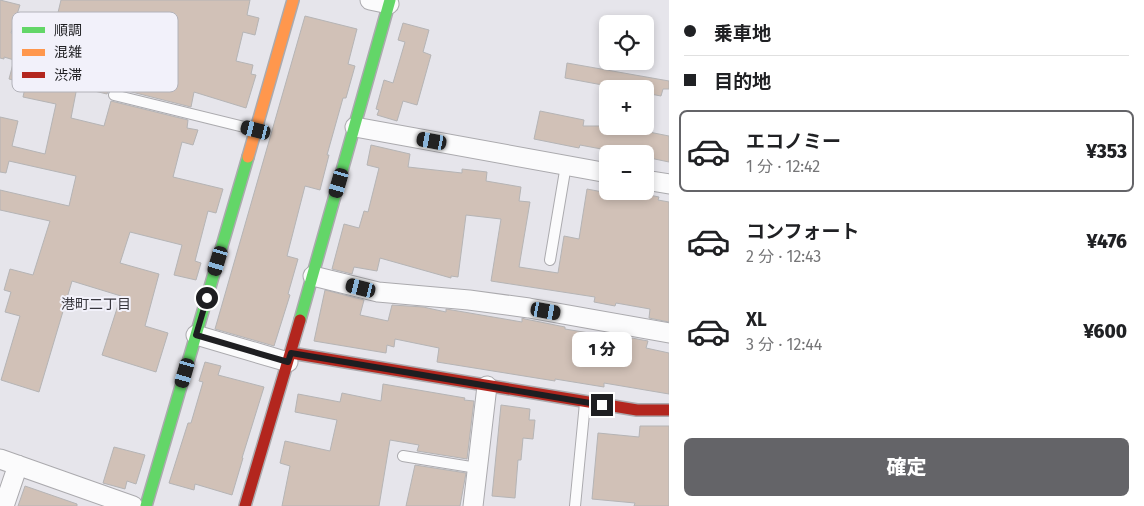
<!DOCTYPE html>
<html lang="ja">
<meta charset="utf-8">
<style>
body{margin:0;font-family:"Fira Sans","Noto Sans JP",sans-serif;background:#f2f2f2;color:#202124;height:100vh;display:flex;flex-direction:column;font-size:19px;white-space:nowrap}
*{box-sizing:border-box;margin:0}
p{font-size:16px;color:#757577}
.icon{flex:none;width:28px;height:28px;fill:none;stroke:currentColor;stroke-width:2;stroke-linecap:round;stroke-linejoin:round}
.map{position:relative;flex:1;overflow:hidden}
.sheet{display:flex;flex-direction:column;background:#fff;width:475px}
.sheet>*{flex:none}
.hud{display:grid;align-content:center;height:110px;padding:0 15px;background:#fff}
.controls{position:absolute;left:599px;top:15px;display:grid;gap:10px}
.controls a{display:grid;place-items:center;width:55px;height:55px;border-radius:8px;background:#fff;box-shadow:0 2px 8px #0003;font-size:25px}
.end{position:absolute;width:22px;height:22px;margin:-11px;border:6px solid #1e1e21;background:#fff;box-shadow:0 0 0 2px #fff}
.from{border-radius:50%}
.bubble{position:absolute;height:35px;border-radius:8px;background:#fff;box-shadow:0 2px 8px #0003;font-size:16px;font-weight:800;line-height:35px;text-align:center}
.car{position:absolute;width:15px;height:30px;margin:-15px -8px;border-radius:6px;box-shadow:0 0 4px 1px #0007;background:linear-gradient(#222 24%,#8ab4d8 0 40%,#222 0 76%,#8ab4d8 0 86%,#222 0)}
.hud b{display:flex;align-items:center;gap:18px;height:48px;font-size:19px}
.hud b+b{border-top:1px solid #e0e0e0}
.hud i{width:12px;height:12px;background:#202124}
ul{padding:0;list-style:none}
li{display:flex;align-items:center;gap:15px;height:82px;margin:0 10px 8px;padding:0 5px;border:2px solid transparent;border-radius:8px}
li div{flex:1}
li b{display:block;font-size:19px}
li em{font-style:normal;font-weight:800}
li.on{border-color:#646468}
li>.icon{width:45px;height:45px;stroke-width:1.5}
.primary-button{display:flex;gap:10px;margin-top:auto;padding:10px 15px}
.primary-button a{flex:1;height:58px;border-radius:8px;background:#646468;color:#fff;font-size:20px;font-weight:800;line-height:58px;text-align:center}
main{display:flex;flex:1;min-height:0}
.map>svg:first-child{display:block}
</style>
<main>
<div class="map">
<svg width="669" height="506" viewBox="0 0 669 506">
<rect width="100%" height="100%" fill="#e6e5eb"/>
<path fill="#d1c1b7" stroke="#b5b4b5" d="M0,0L20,5L11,33L51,42L61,0H250L247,15L259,18L255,35L243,32L236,61L253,65L251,74L256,75L246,108L194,92L191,107L116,88L109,90L107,94L77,87L71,118L104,126L111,101L188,120L187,128L198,130L193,145L182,142L173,177L223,189L216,213L208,211L195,261L201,263L196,280L174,275L182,245L130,232L120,263L159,274L145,326L168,333L156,372L102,355L121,296L72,281L39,392L1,380L20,316L5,312L11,292L4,290L10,269L33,275L50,221L0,210V190L69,206L76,176L9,161L6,173L0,172V117L18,121L12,146L45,154L56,104L23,97L26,83L9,79L14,60L4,57V59L0,58Z
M305,16L357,29L348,64L355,66L346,98H343L327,155H329L320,190L305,186L287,256L298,259L288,294L290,295L274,346L215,329Z
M403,23L429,30L423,52L431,55L417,105L403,101L397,121L377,115L379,110L376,109L384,80L393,83L405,42L398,40Z
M567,63L669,81V89H663L661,96L645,93V89H624L565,78Z
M540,111L584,120L583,126H619L669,136V162L645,157V154H628L580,145L579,148L534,139Z
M371,145L410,154L408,167L462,173V169L487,172L486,181L521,187L519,201L530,202L519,267L558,273L564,236L579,239L587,189L634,198L635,192L659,197L658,200L669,202V322L649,318L650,309L616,303L615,306L594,302L595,297L491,281L501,219L466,215L458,277L451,276V278L380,258L377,271L354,267L352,274L332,269L344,224L359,228L364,211L368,212L379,168L367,165Z
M325,290L364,300L360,315L388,321L392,305L423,307L446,312V309L452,310L522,322V318L525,319L565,327V329L631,340L632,338L648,341L646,348L669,353V394L604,383V387L555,379V381L437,362L439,348L395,339L394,347L387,345L386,353L314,341Z
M205,362L221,366L218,375L264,387L242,458H243L232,495L195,484L194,490L169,483L188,423H191L203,382L199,381Z
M383,384L465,398L464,400L474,401L467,459L417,451L419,445L390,440L379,506H282L290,466L280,463L285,441L330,451L337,420L295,412L298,394L340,402L342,393L381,401Z
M501,405L530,409L529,420H535L533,439L523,438L521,460H518L515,498L492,496Z
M640,426H669V506H634L635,503L592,499L598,433L639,437Z
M114,447L145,455L136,484L127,481L125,489L103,483Z
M415,465L466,473L460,506H406Z
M25,486L77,504V506H18Z"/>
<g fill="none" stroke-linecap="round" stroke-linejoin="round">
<defs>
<path id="lane" d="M114,95L256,130
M550,260L566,165
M403,456L477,468
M575,506L585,403"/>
<path id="street" d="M370,0L389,4
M355,127L608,173
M645,180L669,184
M313,276L378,292L469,300L529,308L669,333
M196,335L288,362
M0,459L133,506
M4,506L18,465
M473,506L487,386"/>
<path id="fast" d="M300,320L390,0
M146,506L248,157"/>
<path id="slow" d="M248,157L293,0"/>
<path id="jam" d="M291,353L637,410H669
M245,506L300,320"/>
</defs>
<use href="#lane" stroke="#abaaae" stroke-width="12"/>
<use href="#street" stroke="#abaaae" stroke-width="21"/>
<use href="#fast" stroke="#abaaae" stroke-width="14"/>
<use href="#slow" stroke="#abaaae" stroke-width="14"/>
<use href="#jam" stroke="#abaaae" stroke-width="14"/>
<use href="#lane" stroke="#fbfbfc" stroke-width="10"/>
<use href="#street" stroke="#fbfbfc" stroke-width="19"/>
<use href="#fast" stroke="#63d668" stroke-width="11"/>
<use href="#slow" stroke="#ff974d" stroke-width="11"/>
<use href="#jam" stroke="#b3261e" stroke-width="11"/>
</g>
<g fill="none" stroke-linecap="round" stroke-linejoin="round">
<path stroke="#1e1e21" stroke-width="6" d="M207,298L196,335L288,362L291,353L602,405"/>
</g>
<g text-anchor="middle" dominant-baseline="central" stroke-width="4" stroke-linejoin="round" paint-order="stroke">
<g font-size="14" fill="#38373e" stroke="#f2f1fa">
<text x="96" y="304">港町二丁目</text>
</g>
</g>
<rect x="12" y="12" width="166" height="80" rx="8" fill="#f2f1fa" stroke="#b2b2b9" stroke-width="1"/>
<rect x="22" y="27" width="23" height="6" fill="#63d668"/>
<rect x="22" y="49" width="23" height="7" fill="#ff974d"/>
<rect x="22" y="72" width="23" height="6" fill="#b3261e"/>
<g font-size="14" fill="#1e1e21">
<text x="54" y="35">順調</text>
<text x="54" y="57">混雑</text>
<text x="54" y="80">渋滞</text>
</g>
</svg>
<div class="controls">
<a><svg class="icon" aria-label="locate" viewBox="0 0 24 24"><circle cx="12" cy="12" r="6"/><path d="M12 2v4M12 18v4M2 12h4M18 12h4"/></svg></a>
<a>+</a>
<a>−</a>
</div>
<i class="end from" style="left:207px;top:298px"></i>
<i class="end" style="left:602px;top:405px"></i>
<div class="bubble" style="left:572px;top:332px;width:60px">1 分</div>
<i class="car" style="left:256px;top:130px;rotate:284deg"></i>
<i class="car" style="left:432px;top:141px;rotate:280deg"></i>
<i class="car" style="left:339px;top:183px;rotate:196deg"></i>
<i class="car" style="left:218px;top:261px;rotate:197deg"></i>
<i class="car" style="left:361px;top:288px;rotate:284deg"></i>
<i class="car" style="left:546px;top:311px;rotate:100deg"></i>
<i class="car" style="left:185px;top:373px;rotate:196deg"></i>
</div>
<section class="sheet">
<div class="hud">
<b><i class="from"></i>乗車地</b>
<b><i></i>目的地</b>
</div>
<ul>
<li class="on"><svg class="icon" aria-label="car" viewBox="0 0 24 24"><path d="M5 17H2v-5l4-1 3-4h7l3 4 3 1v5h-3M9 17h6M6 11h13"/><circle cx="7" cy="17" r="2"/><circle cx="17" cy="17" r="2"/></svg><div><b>エコノミー</b><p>1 分 · 12:42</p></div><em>¥353</em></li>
<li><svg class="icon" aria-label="car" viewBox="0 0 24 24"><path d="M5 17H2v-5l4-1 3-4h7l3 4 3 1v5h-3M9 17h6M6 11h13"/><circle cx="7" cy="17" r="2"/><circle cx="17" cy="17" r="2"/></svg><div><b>コンフォート</b><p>2 分 · 12:43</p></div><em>¥476</em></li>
<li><svg class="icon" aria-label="car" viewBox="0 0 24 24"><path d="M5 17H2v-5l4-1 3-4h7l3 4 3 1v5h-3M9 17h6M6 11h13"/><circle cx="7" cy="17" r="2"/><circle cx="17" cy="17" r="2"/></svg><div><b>XL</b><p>3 分 · 12:44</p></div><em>¥600</em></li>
</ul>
<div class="primary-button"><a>確定</a></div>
</section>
</main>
